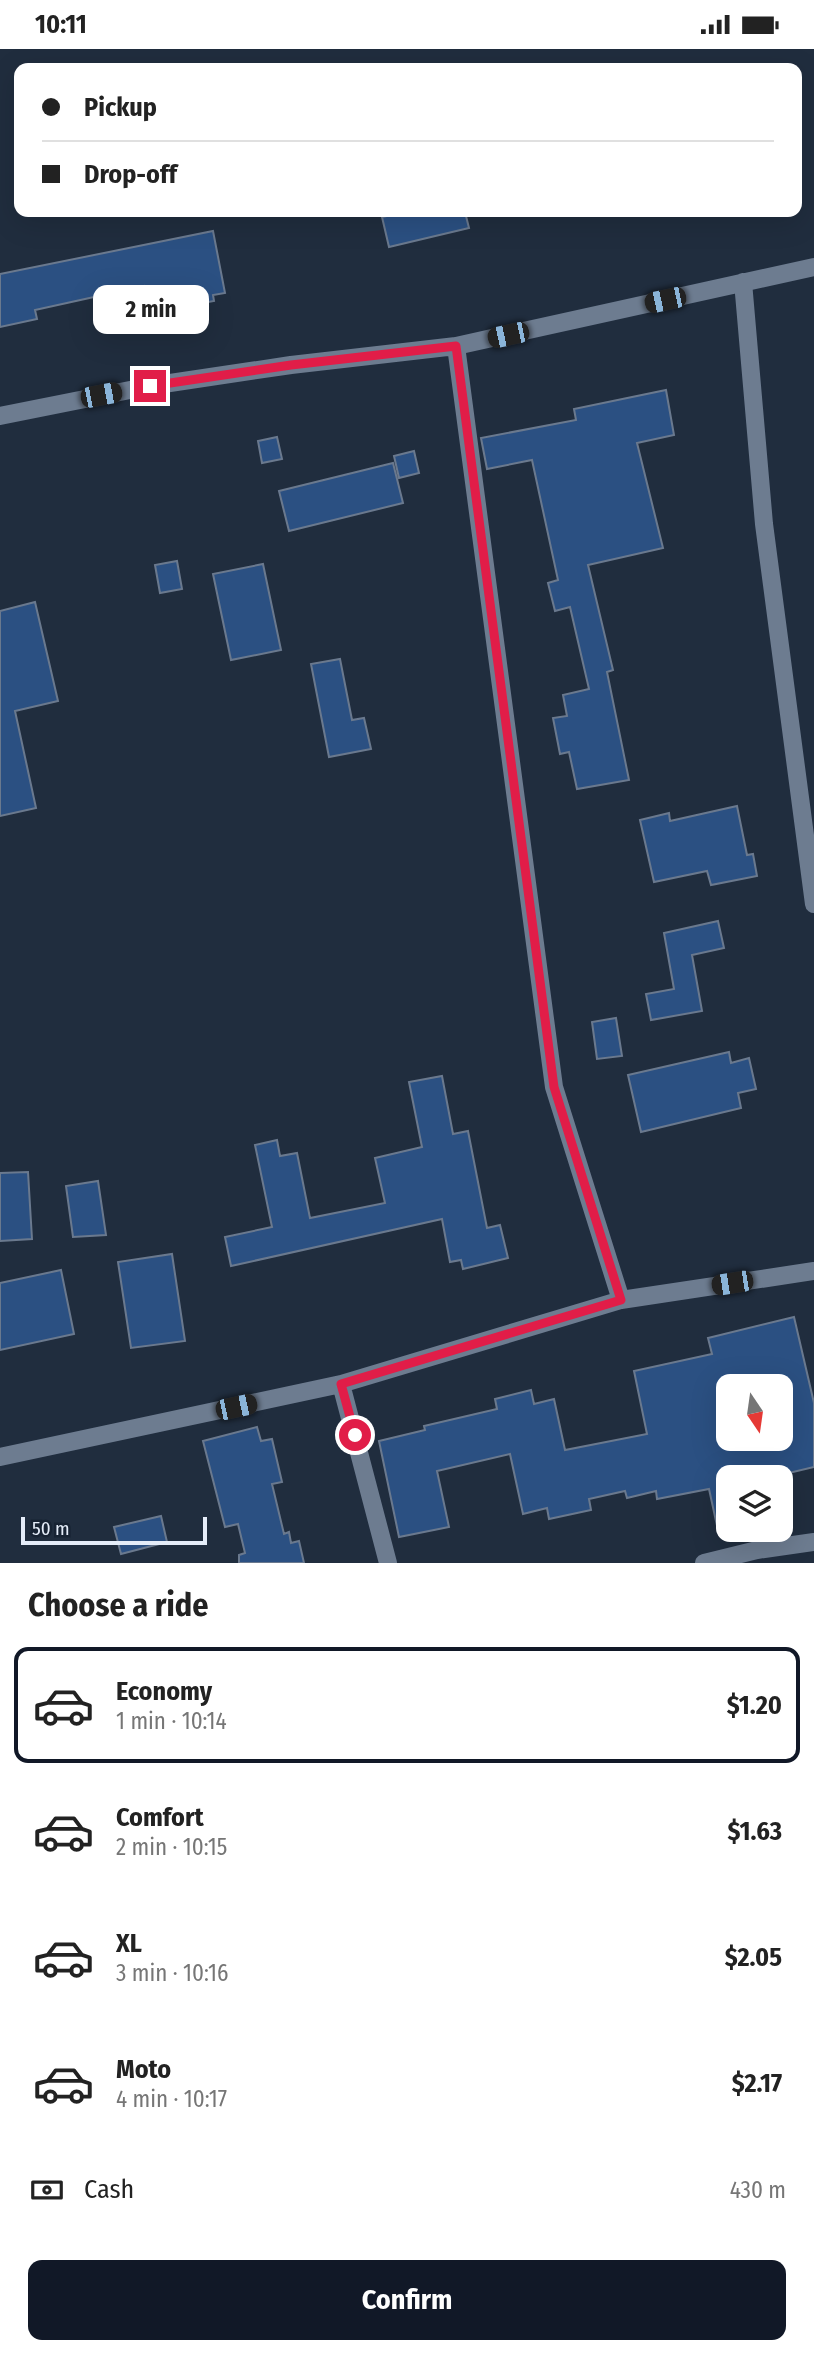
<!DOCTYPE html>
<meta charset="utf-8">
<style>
body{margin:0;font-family:"Fira Sans Condensed",sans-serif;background:#f2f2f2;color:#222;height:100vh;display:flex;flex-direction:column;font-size:26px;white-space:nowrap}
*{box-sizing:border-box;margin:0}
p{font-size:23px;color:#767676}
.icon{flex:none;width:38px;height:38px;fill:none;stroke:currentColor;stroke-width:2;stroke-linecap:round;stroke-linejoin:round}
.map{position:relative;height:1514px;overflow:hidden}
.details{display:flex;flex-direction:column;background:#fff;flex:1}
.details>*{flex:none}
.banner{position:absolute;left:14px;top:14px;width:788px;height:154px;border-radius:14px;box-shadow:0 7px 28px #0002;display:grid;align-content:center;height:154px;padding:0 28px;background:#fff}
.needle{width:46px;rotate:167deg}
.fabs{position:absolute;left:716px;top:1325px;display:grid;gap:14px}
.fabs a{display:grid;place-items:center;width:77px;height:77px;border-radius:14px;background:#fff;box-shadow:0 7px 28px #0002;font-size:35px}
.scale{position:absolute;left:21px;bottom:18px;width:186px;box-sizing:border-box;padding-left:7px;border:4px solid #e5edf9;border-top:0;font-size:19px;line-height:24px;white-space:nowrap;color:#e5edf9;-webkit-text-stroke:5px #172333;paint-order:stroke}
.end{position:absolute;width:32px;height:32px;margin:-16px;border:9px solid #e11d48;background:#fff;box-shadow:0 0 0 4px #fff}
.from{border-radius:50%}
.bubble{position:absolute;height:49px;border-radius:14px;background:#fff;box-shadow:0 7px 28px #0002;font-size:23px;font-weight:700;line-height:49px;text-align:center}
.car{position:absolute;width:21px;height:42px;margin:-21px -10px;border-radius:9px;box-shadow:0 0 5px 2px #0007;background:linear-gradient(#222 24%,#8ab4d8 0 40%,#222 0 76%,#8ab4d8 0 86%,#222 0)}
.banner b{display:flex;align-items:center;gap:24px;height:66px;font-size:26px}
.banner b+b{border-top:2px solid #e0e0e0}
.banner i{width:18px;height:18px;background:#222}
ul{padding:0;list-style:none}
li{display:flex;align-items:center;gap:21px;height:116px;margin:0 14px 10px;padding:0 14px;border:4px solid transparent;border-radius:14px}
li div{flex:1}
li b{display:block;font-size:26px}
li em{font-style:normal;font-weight:700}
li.on{border-color:#111827}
li>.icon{width:63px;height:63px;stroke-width:1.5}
h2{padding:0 28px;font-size:32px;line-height:84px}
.pay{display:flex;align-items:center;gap:18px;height:77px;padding:0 28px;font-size:26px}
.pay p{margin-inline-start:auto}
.primary-button{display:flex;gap:14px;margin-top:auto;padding:14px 28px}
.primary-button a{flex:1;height:80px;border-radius:14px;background:#111827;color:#fff;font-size:28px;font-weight:700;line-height:80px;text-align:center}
.status{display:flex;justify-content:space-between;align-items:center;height:49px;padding:0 35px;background:#fff;direction:ltr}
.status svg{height:19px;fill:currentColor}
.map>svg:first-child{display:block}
</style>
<div class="status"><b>10:11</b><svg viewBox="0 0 49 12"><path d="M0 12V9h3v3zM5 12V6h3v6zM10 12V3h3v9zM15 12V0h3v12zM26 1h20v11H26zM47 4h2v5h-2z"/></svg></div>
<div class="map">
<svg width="814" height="1514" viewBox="0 0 814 1514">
<rect width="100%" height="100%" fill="#202d3e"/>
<path fill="#2b5082" stroke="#6a798e" stroke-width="2" fill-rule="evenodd" d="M406,163H465L469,179L389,198L382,168Z
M213,182L225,244L213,246L214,252L164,261V256L148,259L144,237L35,261L37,270L0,278V225Z
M666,341L674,386L637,394L663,499L588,516L613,621L607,623L629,731L577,740L569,703L560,705L553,669L567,667L563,646L589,640L570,558L555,562L548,534L558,531L532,411L487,420L481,389L576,371L574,360Z
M277,388L282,410L262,414L258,392Z
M414,402L419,424L399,429L394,407Z
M393,414L403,454L289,482L279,442Z
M177,512L182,540L160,544L155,516Z
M263,515L281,601L231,611L213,525Z
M35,553L58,652L15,662L36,759L0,767V562Z
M340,610L352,671L364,669L371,700L329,708L311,615Z
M737,757L747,806L753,805L757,827L711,836L707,822L654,833L640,771L669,764L670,772Z
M718,872L724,899L692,906L702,962L651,971L646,945L674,940L664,884Z
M616,969L622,1007L597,1010L592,973Z
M729,1003L731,1014L749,1009L756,1040L738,1044L741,1059L641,1083L628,1026Z
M442,1027L453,1085L468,1082L487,1179L500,1176L508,1209L463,1220L461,1211L450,1213L442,1170L231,1217L225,1188L272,1178L255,1096L277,1091L280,1107L297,1104L310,1169L385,1154L375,1109L422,1098L409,1033Z
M28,1123L32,1190L0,1192V1124Z
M98,1132L106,1186L73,1188L66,1137Z
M172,1205L185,1292L131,1299L118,1213Z
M61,1221L74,1285L0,1301V1234Z
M794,1268L814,1354V1418L772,1428H728V1485L719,1486L709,1440L657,1450L656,1442L627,1449L625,1442L589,1450L591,1461L549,1470L547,1459L523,1465L510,1405L437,1422L449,1478L399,1488L379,1392L425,1381L424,1377L497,1360L495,1350L531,1341L534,1355L554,1350L565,1401L647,1385L634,1322L712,1305L708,1289ZM728,1337H780V1390H728Z
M257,1378L261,1392L272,1390L282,1433L272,1435L284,1485L289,1483L291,1494L299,1492L304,1514H239V1506L245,1504L238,1475L225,1478L203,1392Z
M161,1467L167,1493L121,1505L114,1478Z"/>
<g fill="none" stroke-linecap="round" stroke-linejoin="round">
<path stroke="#6d7c90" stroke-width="18" d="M743,233L764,475L814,855
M456,297L554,1038L621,1251
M0,367L150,337L291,316L456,297L814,218
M341,1335L388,1514
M0,1408L341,1335L621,1251L814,1222
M704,1514L757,1501L814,1493"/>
</g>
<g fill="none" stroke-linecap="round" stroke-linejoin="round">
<path stroke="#e11d48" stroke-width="9" d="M150,337L291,316L456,297L554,1038L621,1251L341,1335L355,1386"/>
</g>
</svg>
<div class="fabs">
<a><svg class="needle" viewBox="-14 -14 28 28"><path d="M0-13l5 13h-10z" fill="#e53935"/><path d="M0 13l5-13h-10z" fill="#767676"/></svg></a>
<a><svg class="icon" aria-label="layers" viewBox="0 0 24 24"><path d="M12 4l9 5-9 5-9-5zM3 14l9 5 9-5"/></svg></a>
</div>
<div class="scale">50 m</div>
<i class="end from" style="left:355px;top:1386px"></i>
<i class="end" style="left:150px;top:337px"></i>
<div class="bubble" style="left:93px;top:236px;width:116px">2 min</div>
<i class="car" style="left:665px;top:251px;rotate:258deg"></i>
<i class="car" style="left:508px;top:286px;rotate:258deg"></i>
<i class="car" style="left:101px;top:346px;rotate:79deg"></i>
<i class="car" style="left:732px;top:1234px;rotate:261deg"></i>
<i class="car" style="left:236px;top:1358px;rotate:78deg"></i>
<div class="banner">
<b><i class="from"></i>Pickup</b>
<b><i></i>Drop-off</b>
</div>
</div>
<section class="details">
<h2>Choose a ride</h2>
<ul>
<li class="on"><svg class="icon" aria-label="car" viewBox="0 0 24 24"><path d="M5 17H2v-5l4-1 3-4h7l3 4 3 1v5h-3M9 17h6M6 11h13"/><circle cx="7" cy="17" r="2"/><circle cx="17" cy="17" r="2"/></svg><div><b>Economy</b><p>1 min · 10:14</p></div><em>$1.20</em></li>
<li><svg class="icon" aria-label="car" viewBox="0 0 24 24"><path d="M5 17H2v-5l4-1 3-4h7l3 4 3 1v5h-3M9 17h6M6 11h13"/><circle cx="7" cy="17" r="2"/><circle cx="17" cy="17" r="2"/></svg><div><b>Comfort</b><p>2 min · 10:15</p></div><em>$1.63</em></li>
<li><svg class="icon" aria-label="car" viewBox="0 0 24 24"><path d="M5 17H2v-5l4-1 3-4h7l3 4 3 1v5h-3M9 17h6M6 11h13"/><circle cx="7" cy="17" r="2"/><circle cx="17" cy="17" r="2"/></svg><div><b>XL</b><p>3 min · 10:16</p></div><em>$2.05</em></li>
<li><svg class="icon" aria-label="car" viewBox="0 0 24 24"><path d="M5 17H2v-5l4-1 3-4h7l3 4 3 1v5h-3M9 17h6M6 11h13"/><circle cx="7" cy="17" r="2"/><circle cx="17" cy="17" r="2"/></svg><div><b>Moto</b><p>4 min · 10:17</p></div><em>$2.17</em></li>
</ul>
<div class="pay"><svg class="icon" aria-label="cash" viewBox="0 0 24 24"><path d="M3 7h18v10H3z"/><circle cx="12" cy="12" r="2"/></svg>Cash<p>430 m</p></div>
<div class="primary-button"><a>Confirm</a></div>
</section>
